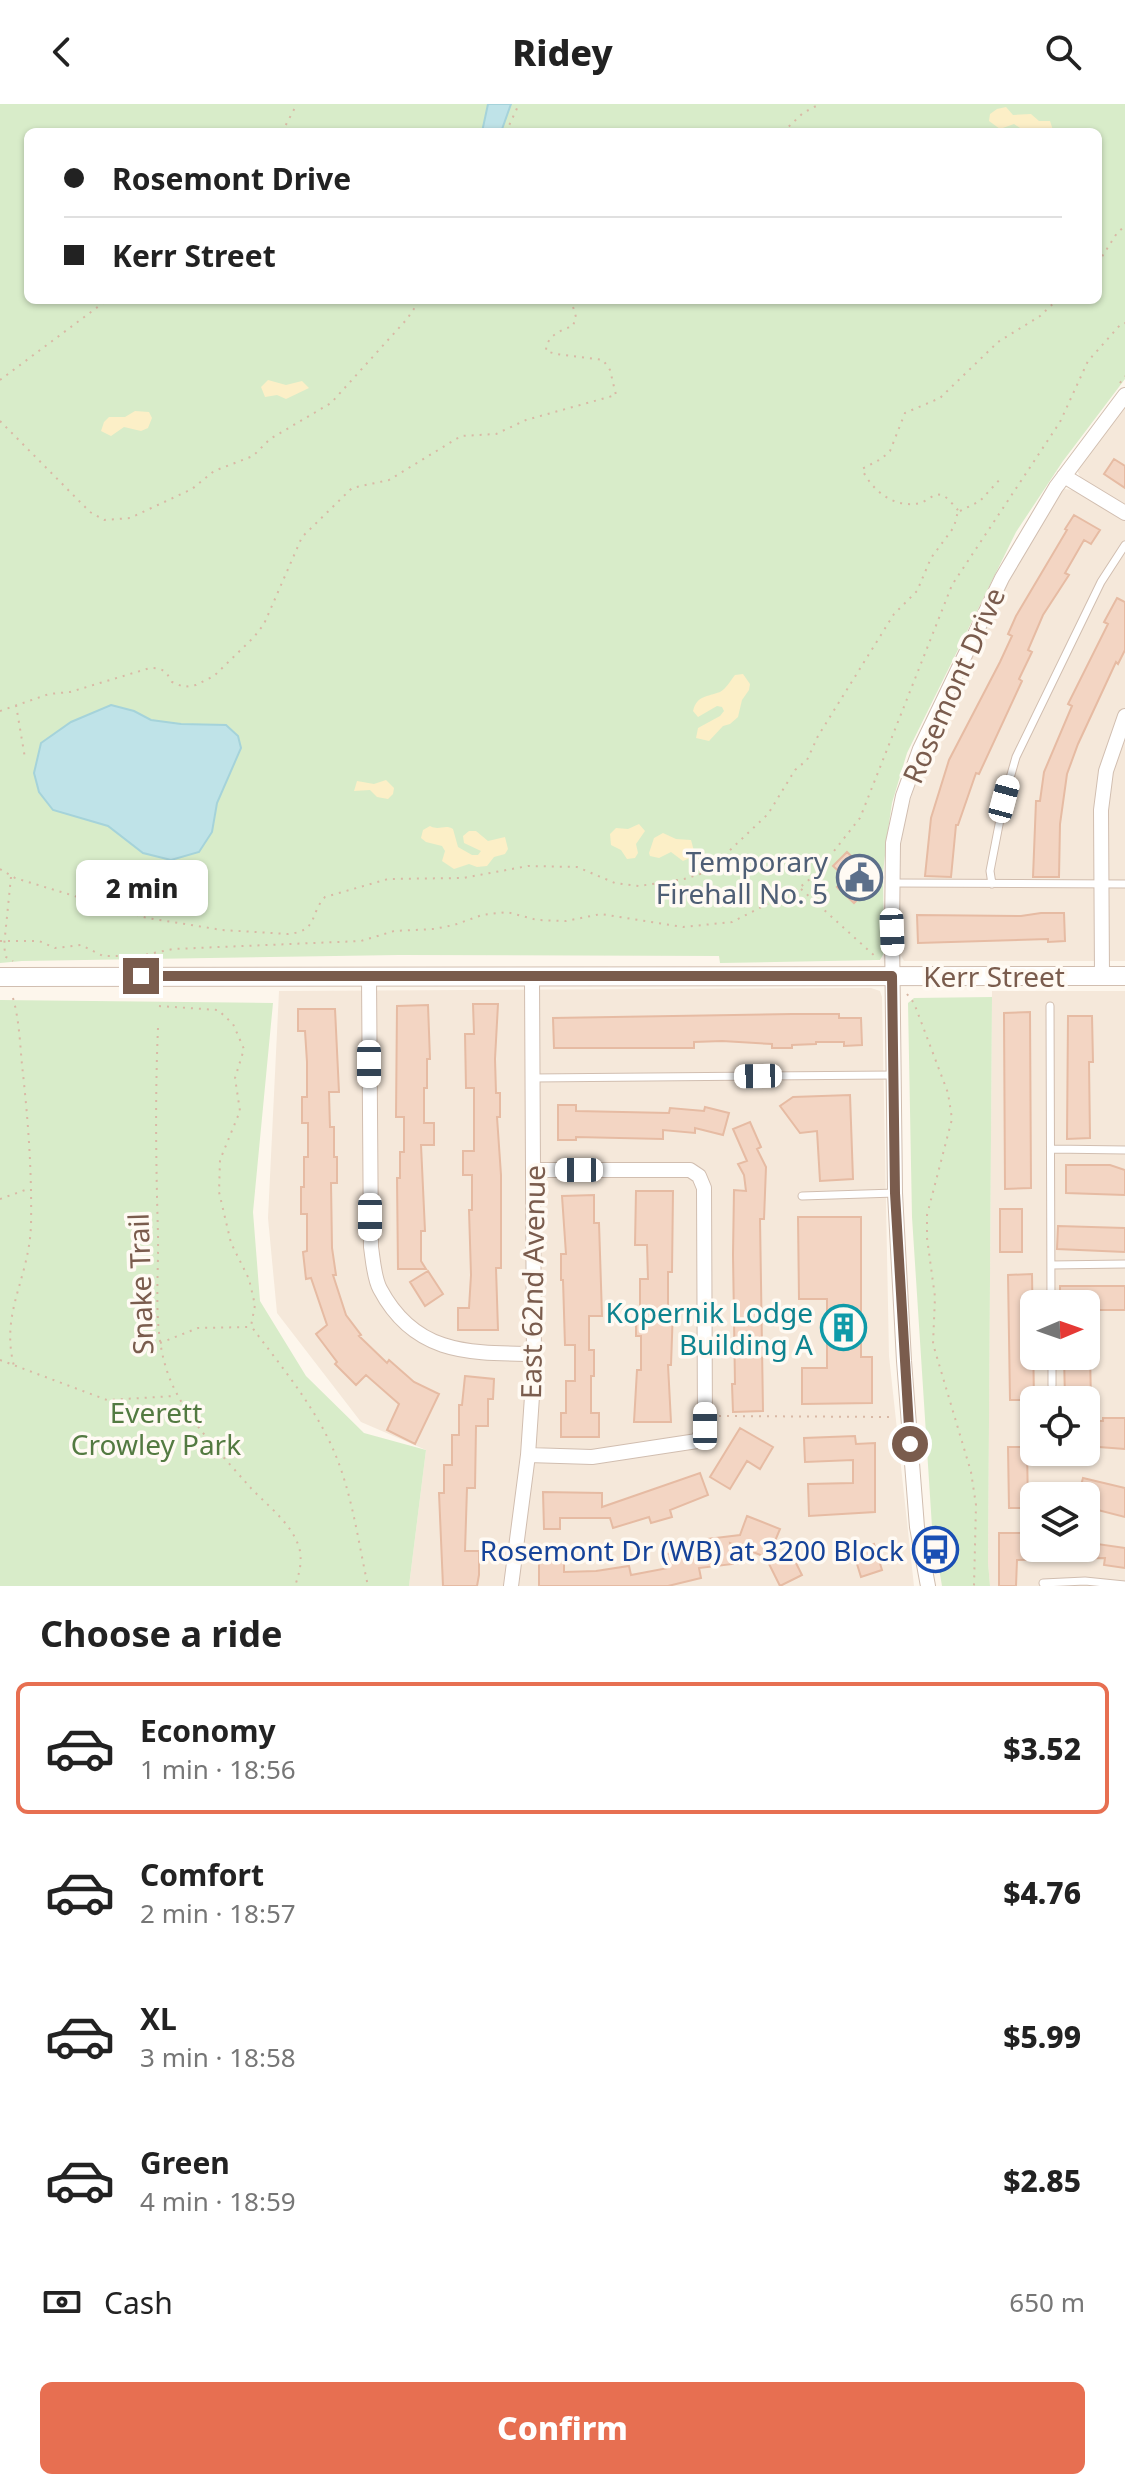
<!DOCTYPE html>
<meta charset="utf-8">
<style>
body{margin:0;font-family:"Noto Sans",sans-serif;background:#f2f2f2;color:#222;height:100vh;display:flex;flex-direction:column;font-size:30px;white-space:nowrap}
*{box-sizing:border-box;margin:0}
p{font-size:26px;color:#767676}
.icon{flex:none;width:44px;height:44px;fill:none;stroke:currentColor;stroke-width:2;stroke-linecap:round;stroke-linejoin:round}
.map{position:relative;height:1482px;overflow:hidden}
.details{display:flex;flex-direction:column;background:#fff;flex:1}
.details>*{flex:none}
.top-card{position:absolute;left:24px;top:24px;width:1078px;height:176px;border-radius:12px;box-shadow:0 2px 6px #0004;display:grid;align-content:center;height:176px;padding:0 40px;background:#fff}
.needle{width:52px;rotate:88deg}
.controls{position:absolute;left:1020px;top:1186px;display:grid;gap:16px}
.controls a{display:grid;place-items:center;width:80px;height:80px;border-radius:12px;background:#fff;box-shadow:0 2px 6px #0004;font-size:40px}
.end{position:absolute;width:36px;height:36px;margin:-18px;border:10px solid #7a5c4d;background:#fff;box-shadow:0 0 0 4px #fff}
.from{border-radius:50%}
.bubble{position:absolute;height:56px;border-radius:12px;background:#fff;box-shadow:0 2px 6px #0004;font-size:26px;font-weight:800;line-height:56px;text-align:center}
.car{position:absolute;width:24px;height:48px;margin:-24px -12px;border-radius:10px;box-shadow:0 0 6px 2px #0007;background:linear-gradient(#fff 24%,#345 0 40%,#fff 0 76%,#345 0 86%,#fff 0)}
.top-card b{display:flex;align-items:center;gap:28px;height:76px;font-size:30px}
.top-card b+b{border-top:2px solid #e0e0e0}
.top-card i{width:20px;height:20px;background:#222}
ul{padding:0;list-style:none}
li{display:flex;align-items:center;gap:24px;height:132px;margin:0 16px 12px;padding:0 24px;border:4px solid transparent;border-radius:12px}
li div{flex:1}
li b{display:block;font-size:30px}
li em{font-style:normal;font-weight:800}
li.current{border-color:#e76f51}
li>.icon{width:72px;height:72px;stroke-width:1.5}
h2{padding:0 40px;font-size:36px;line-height:96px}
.pay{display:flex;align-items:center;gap:20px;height:88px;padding:0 40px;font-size:30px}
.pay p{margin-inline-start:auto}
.cta{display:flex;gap:16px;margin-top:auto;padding:16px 40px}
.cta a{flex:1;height:92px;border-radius:12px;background:#e76f51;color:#fff;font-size:32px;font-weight:800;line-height:92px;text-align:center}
header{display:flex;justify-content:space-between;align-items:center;height:104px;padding:0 40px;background:#fff;font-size:36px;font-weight:800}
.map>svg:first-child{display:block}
</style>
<header><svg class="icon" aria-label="back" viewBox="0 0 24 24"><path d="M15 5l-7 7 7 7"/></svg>Ridey<svg class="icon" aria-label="search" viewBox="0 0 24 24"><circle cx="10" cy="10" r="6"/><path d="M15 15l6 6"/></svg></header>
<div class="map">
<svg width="1125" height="1482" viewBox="0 0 1125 1482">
<rect width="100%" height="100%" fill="#fdf6ec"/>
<path fill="#f5e8da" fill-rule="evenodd" d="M1125,301V857H904L899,848L901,740L906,711L922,656L1026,442L1059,388L1064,385L1073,386L1081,375L1077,366Z
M871,884L880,887L882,893L889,1252L914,1482H409L426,1346L361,1318L277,1209L268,1114L279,887Z
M992,887H1125V1482H990L988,1458ZM1034,1200H1086V1252H1034ZM1034,1296H1086V1348H1034ZM1034,1392H1086V1444H1034Z"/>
<path fill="#d8ecc9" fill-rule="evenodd" d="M0,0H1125V275L1063,357L1016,428L907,649L892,699L887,733L883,769L884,849L880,856L720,859L719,852L399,851L22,857L0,859ZM28,28H1098V196H28Z
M992,893L988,1458L990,1482H942L932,1423L912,1113L908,899L914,894Z
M0,896L273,899L253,1108L260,1197L306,1272L364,1329L426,1346L409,1482H0Z"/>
<path fill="#fcefc7" d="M1006,3L1013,11L1031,10L1039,17H1050L1053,26L1026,28L1014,20L1000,25L989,17L990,10L997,5Z
M268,276L286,281L302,277L309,284L286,295L277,291L265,293L261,283Z
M135,307L149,308L152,314L148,324L141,327L124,323L111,332L101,327L104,318L109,313H125Z
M743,570L750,580L749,586L742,596L738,613L730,620L723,622L709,637L696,634L698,624L720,612L724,607L722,603L717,602L698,613L693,607C697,591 707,593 720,588C726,585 731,576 735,571Z
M386,676L394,684L393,690L388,695L377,693L370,686L354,687L357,677L374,680Z
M639,720L645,727L636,740L638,749L635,754L627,755L621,746L611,741L610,730L616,724L628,725Z
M430,722C439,727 445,720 453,725L458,743L472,751H478L481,747L464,739L463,732L469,727H476L488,737L505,733L508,745L505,750L494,753L487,762L477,763L469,760L454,765L442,757L445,747L442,742L426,738L421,734L423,726Z
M663,729L676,735L691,736L694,747L692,753L683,757L671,748L659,754L650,752L649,749L654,734Z"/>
<path fill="#bfe3e8" stroke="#a5d3da" stroke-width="2" d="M488,0H511L501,28H482Z
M111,601L134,607L151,616L181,620L226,621L238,632L241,644L217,699L212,728L199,748L171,756L143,749L108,722L53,706L39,688L34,669L41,639L71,618Z"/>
<path fill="#f3d5c3" stroke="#e6bba3" stroke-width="2" d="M1114,355L1125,362V384L1104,370Z
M1074,411L1100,426L1091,440L1084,436L1065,469L1069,471L1043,511L1028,546L1032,548L1019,575L1022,577L979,670L976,669L958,721H956L951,773L925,772L931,714L949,656L1000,558L1012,532L1008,530L1016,512L1067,426L1065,425Z
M1117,494L1125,498V546L1118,560L1116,558L1078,640L1067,670L1060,720L1059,773H1033L1036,697H1040L1044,668L1072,602L1068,600L1108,520L1104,518Z
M847,748L873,773L859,788L862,791L854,799L837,783L846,774L833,762Z
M1041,809H1064L1065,837L1048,838V835L918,839L917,811L1021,812Z
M473,900H498L495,955L496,989H500V1013H497L501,1071V1164H496L498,1226H458V1204H469L471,1171L469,1106H472V1071H463V1047H474V984H466L465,930H474Z
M428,901L430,955H427V984H424V1019H434V1041H421L425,1127H421V1157L426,1165H398L397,1074H400V1048H404V1013H396L397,902Z
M298,905H335L339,988H329L330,1023H334V1053H337V1079H331L332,1144L336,1171H333L346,1211L361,1231L359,1232L387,1259L389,1256L414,1278L439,1290L415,1340L387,1326L399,1300L366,1271L356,1281L335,1260L337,1258L316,1230L327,1221L311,1174L306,1175L303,1148L307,1147V1110H301V1083H304V1053H308V1019H302V993H307V958L305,927H298Z
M1030,908L1031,1084L1005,1085L1004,909Z
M792,910H839V914H861L862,941L844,942V938H816V940L792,941V944H772V940L722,937L694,938V944H554L553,914Z
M1068,912H1092L1093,958H1089L1090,1034L1067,1035Z
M850,991L853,1075L820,1077L817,1027L800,1029L780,1002L793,993Z
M558,1001H576V1007L669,1009L670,1004L704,1007L705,1003L729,1009L723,1031L695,1024V1029L663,1026V1035L576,1033V1036H558Z
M750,1018L761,1043L757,1045L766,1063L764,1115H760L763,1307L733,1308L732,1280H735L733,1151L734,1086L746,1087L744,1071L738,1060L747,1057L733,1025Z
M1066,1061H1110L1125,1066V1091L1066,1089Z
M636,1087H673L672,1168H668V1205H673L671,1261H668L671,1318H634L637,1266H641V1232H636V1205H640V1175H648L647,1141H635Z
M594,1091V1119H599L602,1212H589V1246H594V1272H591V1309H599V1333H561V1309H566V1277H575V1241H565L563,1176H561V1150H566L562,1092Z
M1000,1105H1022V1148H1000Z
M798,1113H861V1253H872V1299L802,1300V1264H827V1195H799Z
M1058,1122L1125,1124V1148L1057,1145Z
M428,1167L443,1190L425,1202L410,1178Z
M1032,1170L1034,1296H1010L1008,1171Z
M1060,1182H1125V1206H1086V1200H1060Z
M1064,1252H1090L1091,1295H1065Z
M465,1272L494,1275L493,1295H488V1322H476L475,1384H467L465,1447H479V1471L477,1482H443L439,1389H444V1361H452V1331H459V1301H462Z
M1103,1314H1125V1345L1086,1342V1317H1103Z
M740,1324L773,1343L760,1365L747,1357L730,1385L710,1373Z
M855,1332L856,1340L875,1339V1408L809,1412L808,1380L853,1379V1356L805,1358L804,1334Z
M1008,1343H1027L1028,1404H1009Z
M700,1369L708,1391L670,1406L672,1413L651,1419L649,1413L613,1424L610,1414H560V1425H544L543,1388L602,1389V1403Z
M1083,1374L1125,1384V1413L1086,1403V1392H1078Z
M747,1412L780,1425L768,1454L730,1439L733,1460L699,1464L701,1474L668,1482H539V1444H564V1468L596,1467L629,1462L631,1471L668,1464L666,1450L699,1444L698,1436L740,1431Z
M1086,1428H1097V1440L1125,1444V1464L1104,1461L1105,1454L1017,1456L1016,1482H999V1429H1034V1444H1086Z
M874,1440L882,1466L861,1473L853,1447Z
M790,1447L802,1471L780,1482L768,1458Z"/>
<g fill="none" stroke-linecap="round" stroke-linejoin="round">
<defs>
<path id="service" d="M892,779L1125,780
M992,780L990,767L1004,695L1016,653L1101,478L1125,441
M1050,902L1051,1200
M533,974L894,971
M1052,1045L1125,1046
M802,1092L895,1089
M1051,1161L1125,1160
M1052,1252V1281
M1043,1479L1085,1477L1125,1481"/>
<path id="minor" d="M1064,372L1125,409
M1102,872L1101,706L1106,667L1125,612
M369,873L371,1143C373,1156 374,1174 380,1185C415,1251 469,1249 534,1250
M528,1351L592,1353L697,1337L705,1322L704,1084L699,1072L690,1066H534
M511,1482L528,1351L534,1263L532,873
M928,1482L917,1423L904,1257L895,1089L892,828L893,739L903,692L920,645L1002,474L1056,383L1125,291"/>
<path id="tertiary" d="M0,873L1125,872"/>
</defs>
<use href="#service" stroke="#d1beb0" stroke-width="9"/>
<use href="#minor" stroke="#d1beb0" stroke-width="16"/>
<use href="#tertiary" stroke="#d1beb0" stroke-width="20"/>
<path stroke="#d9b8a5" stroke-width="2" stroke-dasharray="2 6" stroke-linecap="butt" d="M282,28L297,0
M506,28L519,0
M783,28L803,9L820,0
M1098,159L1117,129L1125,122
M0,276L107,196
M1120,279L1125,272
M0,317L90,408L104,416L130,414L192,385L214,367L253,352L270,335L331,299L407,215L420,196
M958,406C954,402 949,395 944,392C935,387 928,397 920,399C895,405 872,387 862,365L881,355L890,347L905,309L940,294L998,238L1040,212L1057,196
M960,407L980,397L1002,373
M16,601L25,654
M0,607L49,590L70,588L150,564C163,564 166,567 172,578L184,583L196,581L214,572L254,533L264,520L302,433L352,384L389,376L461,332L496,330L526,316L616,291L610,266L603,256L556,250L546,247C546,232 561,226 573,222L576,213L571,196
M0,765L15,774L147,814L222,826L288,830C319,827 309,810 325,793L388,775L463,774L528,762L577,763L615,779L639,782L684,775L707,768L768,710L795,666L807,656L818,632L894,510L917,487L931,454L954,423L958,407
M11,773L4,842L6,853L13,857
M801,785L877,854
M0,837H39L55,844L81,841L103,852H118L122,856
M141,856L144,851L173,845L361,837L394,827L434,825L454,821L482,811L507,808L537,816L566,817L601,810L683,823L732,818L799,784L815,771L860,714L952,481L1060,318L1088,257L1121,220L1125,219
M907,890L914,899L948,989L952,1015L927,1111V1134L935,1193L933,1240L971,1368L976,1401L974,1482
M13,894C19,915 20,939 22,961C28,1014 32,1067 31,1121C29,1176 0,1208 14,1262
M159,902L218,906L233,920L244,945L235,974L240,1007L220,1056L219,1088L231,1139L249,1175L255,1201L251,1222C280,1261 313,1300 333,1345C352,1388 358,1437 368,1482
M158,924C155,993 156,1061 158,1130C159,1184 150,1241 177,1290C194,1323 224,1353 248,1381C265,1400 294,1420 300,1447C302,1460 299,1470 295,1482
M0,1095L28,1085
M160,1239L198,1224L250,1223
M0,1256L107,1296L175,1292
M719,1312L892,1313"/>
<use href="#service" stroke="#fff" stroke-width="7"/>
<use href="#minor" stroke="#fff" stroke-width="14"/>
<use href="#tertiary" stroke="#fff" stroke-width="18"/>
</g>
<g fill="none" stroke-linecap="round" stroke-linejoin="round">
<path stroke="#7a5c4d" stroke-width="10" d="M141,872H892L895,1089L910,1340"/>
</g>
<defs>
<symbol id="civic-ring" viewBox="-11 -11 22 22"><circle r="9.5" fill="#fffaf3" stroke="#5c6f8a" stroke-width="1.5"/><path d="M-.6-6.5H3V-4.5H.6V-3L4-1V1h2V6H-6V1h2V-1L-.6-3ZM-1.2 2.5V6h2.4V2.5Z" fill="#5c6f8a"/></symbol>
<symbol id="building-ring" viewBox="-11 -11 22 22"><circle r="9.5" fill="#fffaf3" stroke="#0f9aa8" stroke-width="1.5"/><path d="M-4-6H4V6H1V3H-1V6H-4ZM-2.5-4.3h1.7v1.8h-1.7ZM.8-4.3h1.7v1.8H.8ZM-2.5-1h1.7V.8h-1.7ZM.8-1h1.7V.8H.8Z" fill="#0f9aa8"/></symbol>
<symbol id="bus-ring" viewBox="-11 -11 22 22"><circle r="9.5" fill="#fffaf3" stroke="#1a4fb4" stroke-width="1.5"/><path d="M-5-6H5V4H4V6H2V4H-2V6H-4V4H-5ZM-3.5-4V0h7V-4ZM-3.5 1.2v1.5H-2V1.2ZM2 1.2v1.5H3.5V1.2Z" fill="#1a4fb4"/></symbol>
</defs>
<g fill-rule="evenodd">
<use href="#civic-ring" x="834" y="748" width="51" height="51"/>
<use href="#building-ring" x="818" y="1198" width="51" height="51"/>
<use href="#bus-ring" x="910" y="1420" width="51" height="51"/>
</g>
<g text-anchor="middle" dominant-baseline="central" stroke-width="7" stroke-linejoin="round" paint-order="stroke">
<g font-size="28" fill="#7a5c4d" stroke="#fffaf3">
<text transform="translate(953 581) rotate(-66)">Rosemont Drive</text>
<text x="994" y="872">Kerr Street</text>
<text transform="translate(532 1178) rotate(-89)">East 62nd Avenue</text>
<text transform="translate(140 1180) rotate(-92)">Snake Trail</text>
</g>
<g font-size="28" fill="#4e5e75" stroke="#fffaf3" text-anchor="end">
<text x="828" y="757">Temporary<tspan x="828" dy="32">Firehall No. 5</tspan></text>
</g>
<g font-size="28" fill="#0d838f" stroke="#fffaf3" text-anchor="end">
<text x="813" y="1208">Kopernik Lodge<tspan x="813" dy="32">Building A</tspan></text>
</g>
<g font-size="28" fill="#537a41" stroke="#fffaf3">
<text x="156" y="1308">Everett<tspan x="156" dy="32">Crowley Park</tspan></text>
</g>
<g font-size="28" fill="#164399" stroke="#fffaf3" text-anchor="end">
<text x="904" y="1446">Rosemont Dr (WB) at 3200 Block</text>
</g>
</g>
</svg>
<div class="controls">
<a><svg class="needle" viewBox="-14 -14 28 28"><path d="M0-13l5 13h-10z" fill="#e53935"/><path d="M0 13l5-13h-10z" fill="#767676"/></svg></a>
<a><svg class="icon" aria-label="locate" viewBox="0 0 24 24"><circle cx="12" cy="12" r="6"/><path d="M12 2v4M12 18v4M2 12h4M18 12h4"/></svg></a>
<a><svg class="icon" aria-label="layers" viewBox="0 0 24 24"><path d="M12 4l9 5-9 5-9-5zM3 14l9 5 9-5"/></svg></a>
</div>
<i class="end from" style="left:910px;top:1340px"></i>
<i class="end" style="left:141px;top:872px"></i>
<div class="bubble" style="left:76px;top:756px;width:132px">2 min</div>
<i class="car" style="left:1004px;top:695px;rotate:15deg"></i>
<i class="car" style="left:892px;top:828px;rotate:178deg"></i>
<i class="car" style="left:369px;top:960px;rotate:180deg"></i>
<i class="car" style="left:758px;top:972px;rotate:269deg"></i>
<i class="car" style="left:579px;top:1066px;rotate:270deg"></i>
<i class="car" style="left:370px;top:1113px;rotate:180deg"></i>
<i class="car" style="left:705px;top:1322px;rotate:0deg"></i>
<div class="top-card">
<b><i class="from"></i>Rosemont Drive</b>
<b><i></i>Kerr Street</b>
</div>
</div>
<section class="details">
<h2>Choose a ride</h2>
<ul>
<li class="current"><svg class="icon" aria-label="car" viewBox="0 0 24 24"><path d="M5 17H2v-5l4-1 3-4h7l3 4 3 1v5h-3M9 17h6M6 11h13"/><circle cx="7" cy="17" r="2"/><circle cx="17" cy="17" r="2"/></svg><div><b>Economy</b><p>1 min · 18:56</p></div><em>$3.52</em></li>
<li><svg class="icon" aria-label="car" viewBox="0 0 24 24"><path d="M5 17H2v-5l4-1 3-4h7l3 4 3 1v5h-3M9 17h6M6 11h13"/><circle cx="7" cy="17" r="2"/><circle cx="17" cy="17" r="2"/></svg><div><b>Comfort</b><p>2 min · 18:57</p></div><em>$4.76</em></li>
<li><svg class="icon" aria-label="car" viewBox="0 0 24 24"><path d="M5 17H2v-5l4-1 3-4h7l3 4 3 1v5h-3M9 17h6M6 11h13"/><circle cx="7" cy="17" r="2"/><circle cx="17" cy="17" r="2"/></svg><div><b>XL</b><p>3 min · 18:58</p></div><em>$5.99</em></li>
<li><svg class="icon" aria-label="car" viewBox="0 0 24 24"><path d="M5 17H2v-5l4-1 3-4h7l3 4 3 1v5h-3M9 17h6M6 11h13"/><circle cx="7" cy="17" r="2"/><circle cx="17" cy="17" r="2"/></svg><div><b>Green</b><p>4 min · 18:59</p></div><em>$2.85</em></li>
</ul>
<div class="pay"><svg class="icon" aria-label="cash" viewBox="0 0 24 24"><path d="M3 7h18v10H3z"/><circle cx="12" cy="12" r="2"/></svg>Cash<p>650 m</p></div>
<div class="cta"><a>Confirm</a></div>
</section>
